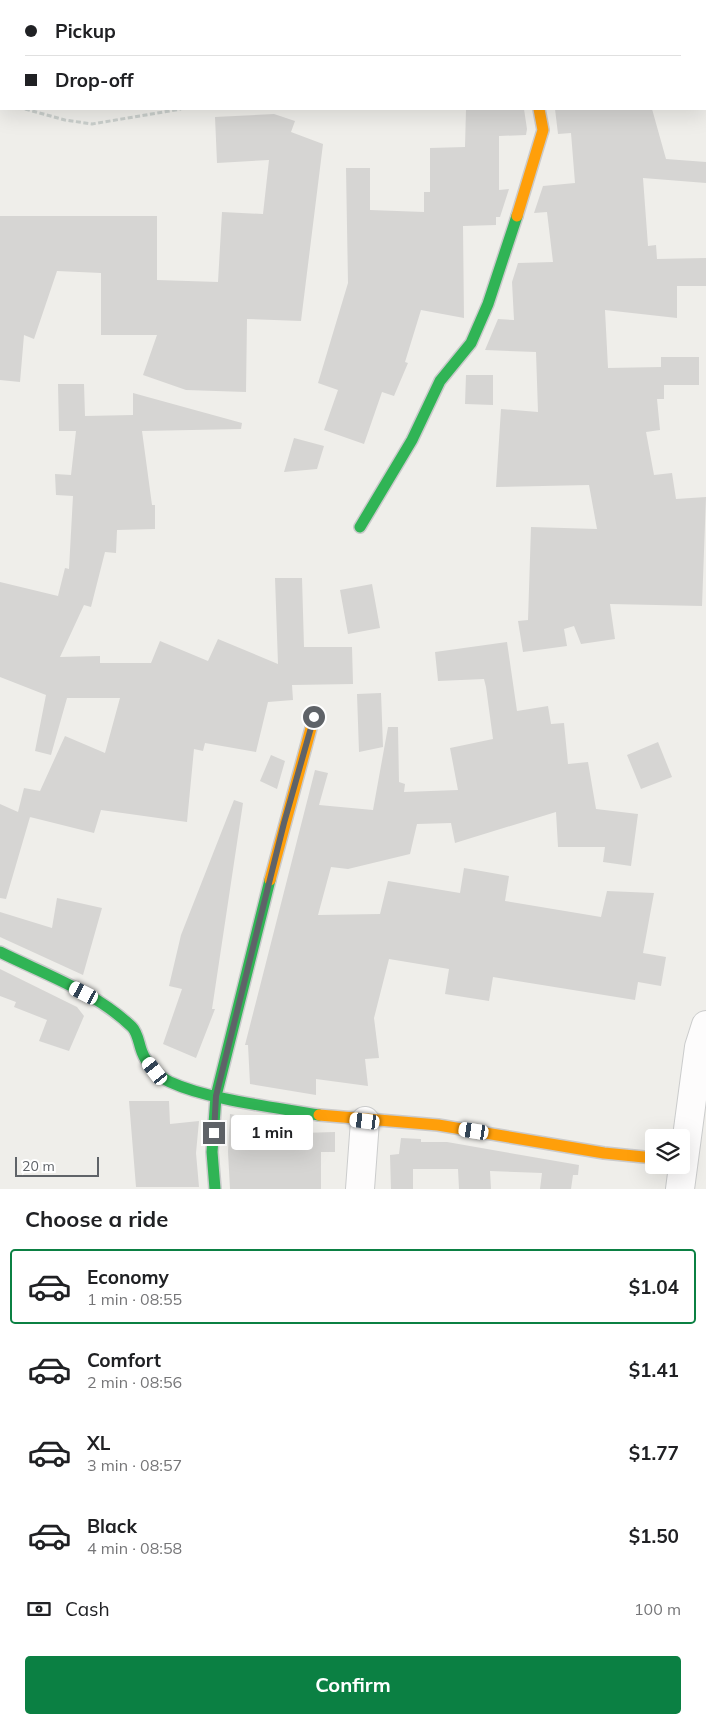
<!DOCTYPE html>
<meta charset="utf-8">
<style>
body{margin:0;font-family:Mulish,sans-serif;background:#f2f2f2;color:#202124;height:100vh;display:flex;flex-direction:column;font-size:19px;white-space:nowrap}
*{box-sizing:border-box;margin:0}
p{font-size:16px;color:#757577}
.icon{flex:none;width:28px;height:28px;fill:none;stroke:currentColor;stroke-width:2;stroke-linecap:round;stroke-linejoin:round}
.map{position:relative;height:1189px;overflow:hidden}
.details{display:flex;flex-direction:column;background:#fff;flex:1}
.details>*{flex:none}
.guide{position:absolute;left:0px;top:0px;width:706px;height:110px;box-shadow:0 5px 20px #0002;display:grid;align-content:center;height:110px;padding:0 25px;background:#fff}
.buttons{position:absolute;left:645px;top:1129px;display:grid;gap:10px}
.buttons a{display:grid;place-items:center;width:45px;height:45px;border-radius:5px;background:#fff;box-shadow:0 5px 20px #0002;font-size:25px}
.scale{position:absolute;left:15px;bottom:12px;width:84px;box-sizing:border-box;padding-left:5px;border:2px solid #5f6368;border-top:0;font-size:14px;line-height:18px;white-space:nowrap;color:#5f6368;-webkit-text-stroke:4px #fff;paint-order:stroke}
.end{position:absolute;width:22px;height:22px;margin:-11px;border:6px solid #5f6368;background:#fff;box-shadow:0 0 0 2px #fff}
.from{border-radius:50%}
.bubble{position:absolute;height:35px;border-radius:5px;background:#fff;box-shadow:0 5px 20px #0002;font-size:16px;font-weight:700;line-height:35px;text-align:center}
.car{position:absolute;width:15px;height:30px;margin:-15px -8px;border-radius:6px;box-shadow:0 0 4px 1px #0007;background:linear-gradient(#fff 24%,#345 0 40%,#fff 0 76%,#345 0 86%,#fff 0)}
.guide b{display:flex;align-items:center;gap:18px;height:48px;font-size:19px}
.guide b+b{border-top:1px solid #e0e0e0}
.guide i{width:12px;height:12px;background:#202124}
ul{padding:0;list-style:none}
li{display:flex;align-items:center;gap:15px;height:75px;margin:0 10px 8px;padding:0 15px;border:2px solid transparent;border-radius:5px}
li div{flex:1}
li b{display:block;font-size:19px}
li em{font-style:normal;font-weight:700}
li.active{border-color:#0b8043}
li>.icon{width:45px;height:45px;stroke-width:1.5}
h2{padding:0 25px;font-size:22px;line-height:60px}
.pay{display:flex;align-items:center;gap:12px;height:55px;padding:0 25px;font-size:19px}
.pay p{margin-inline-start:auto}
.cta{display:flex;gap:10px;margin-top:auto;padding:10px 25px}
.cta a{flex:1;height:58px;border-radius:5px;background:#0b8043;color:#fff;font-size:20px;font-weight:700;line-height:58px;text-align:center}
.map>svg:first-child{display:block}
</style>
<div class="map">
<svg width="706" height="1189" viewBox="0 0 706 1189">
<rect width="100%" height="100%" fill="#efeeea"/>
<path fill="#d6d5d3" d="M466,109H524L527,129L526,135L499,136V190L509,189L500,217H496V225L463,226L464,318L421,310L405,362L408,363L394,396L382,392L364,444L324,430L338,390L318,383L348,283L346,168H370V210L424,212V192H430V148L465,147Z
M555,109H652L666,159L706,162V183L643,178L648,246L656,245L657,259L706,258V286H677V318L605,310L608,368L661,367V357H699V385H664V399H657L660,430L646,432L654,475L672,473L676,499L706,497L702,606L610,604L615,639L581,644L574,626L564,629L567,646L523,652L518,621L528,620L531,527L597,529L589,485L496,487L501,409L538,412L536,352L485,350L498,319L514,320L512,282L518,263L553,262L547,212L534,213L543,186L575,183L571,133L558,134Z
M274,114L295,121L291,132L323,144L301,321L247,319L246,392L186,390L143,375L157,335H101V273L57,271L34,339L24,335L20,382L0,380V216H157V280L218,282L222,212L263,214L269,160L217,163L215,117Z
M466,375H493V405L465,404Z
M58,384H84L85,416L133,415V393L242,423L241,429L142,431L152,505H155V529L117,530L116,553L105,552L91,607L84,605L60,657L100,656V663H151L160,641L208,661L218,639L278,664L275,578H302L304,647H352L353,684L292,685L293,700L268,702L256,752L205,743L203,751L194,749L187,822L101,810L94,833L26,816L30,817L6,899L0,898V804L18,812L24,788L40,791L65,736L105,753L120,698H67L51,755L35,751L46,695L0,677V582L58,596L65,568L69,569L73,496L56,495L55,474L71,475L76,431H59Z
M294,438L324,446L317,469L284,472Z
M372,584L380,628L348,634L340,590Z
M507,642L517,711L548,706L551,724L564,723L568,764L588,762L596,809L638,814L631,866L603,862L605,847H558L556,812L455,843L451,823L417,824L410,854L348,869L331,867L318,915L380,914L388,881L460,893L464,868L509,876L505,901L601,917L607,891L654,893L643,953L666,957L661,986L638,982L635,1000L493,977L489,1001L445,994L449,969L389,959L374,1018L379,1058L365,1059L368,1086L316,1079V1095L250,1084L248,1045H245L315,770L328,773L319,805L373,810L388,727H398L399,782L405,784L404,792L458,790L450,748L493,739L486,687L484,679L438,681L435,652Z
M381,693L383,747L359,752L357,694Z
M658,742L672,777L641,789L627,755Z
M271,755L285,761L277,789L260,781Z
M234,800L243,803L212,1009H215L196,1058L163,1044L182,989L169,986L181,935Z
M57,898L102,908L83,975L0,937V912L52,928Z
M0,969L77,1007L84,1016L69,1051L39,1041L47,1020L14,1007L16,1002L0,996Z
M129,1101H169L170,1124L199,1121L196,1153L199,1187H136Z
M230,1114L269,1121V1134L335,1132V1152H321V1189H230L228,1152Z
M401,1138L421,1139V1142H447L579,1165L578,1175H573L571,1189H540L542,1173L490,1171L491,1189H459L458,1169H413V1189H391L390,1155L399,1154Z"/>
<g fill="none" stroke-linecap="round" stroke-linejoin="round">
<defs>
<path id="street" d="M360,1189L365,1121
M680,1189L699,1047L706,1025"/>
<path id="fast" d="M541,0V1
M360,527L412,440L440,381L471,343L488,304L517,216
M0,952C44,974 96,992 132,1027C138,1033 139,1045 142,1052C146,1063 159,1077 170,1082C209,1100 275,1107 319,1115
M215,1189L212,1152L216,1096L270,880"/>
<path id="slow" d="M517,216L543,130L539,109
M270,880L314,717
M319,1115L438,1125L604,1153L654,1158"/>
</defs>
<use href="#street" stroke="#cbcccc" stroke-width="30"/>
<use href="#fast" stroke="#cacacb" stroke-width="14"/>
<use href="#slow" stroke="#cacacb" stroke-width="14"/>
<path stroke="#cacfcc" stroke-width="3" stroke-dasharray="5 2.5" stroke-linecap="butt" d="M705,76H706
M0,100L1,101
M25,109L65,120L92,124L181,109"/>
<use href="#street" stroke="#fdfcfc" stroke-width="28"/>
<use href="#fast" stroke="#30b455" stroke-width="11"/>
<use href="#slow" stroke="#ff9f0a" stroke-width="11"/>
</g>
<g fill="none" stroke-linecap="round" stroke-linejoin="round">
<path stroke="#5f6368" stroke-width="6" d="M214,1133L216,1096L284,823L314,717"/>
</g>
</svg>
<div class="buttons">
<a><svg class="icon" aria-label="layers" viewBox="0 0 24 24"><path d="M12 4l9 5-9 5-9-5zM3 14l9 5 9-5"/></svg></a>
</div>
<div class="scale">20 m</div>
<i class="end from" style="left:314px;top:717px"></i>
<i class="end" style="left:214px;top:1133px"></i>
<div class="bubble" style="left:231px;top:1115px;width:82px">1 min</div>
<i class="car" style="left:84px;top:993px;rotate:297deg"></i>
<i class="car" style="left:155px;top:1071px;rotate:322deg"></i>
<i class="car" style="left:365px;top:1121px;rotate:277deg"></i>
<i class="car" style="left:474px;top:1131px;rotate:279deg"></i>
<div class="guide">
<b><i class="from"></i>Pickup</b>
<b><i></i>Drop-off</b>
</div>
</div>
<section class="details">
<h2>Choose a ride</h2>
<ul>
<li class="active"><svg class="icon" aria-label="car" viewBox="0 0 24 24"><path d="M5 17H2v-5l4-1 3-4h7l3 4 3 1v5h-3M9 17h6M6 11h13"/><circle cx="7" cy="17" r="2"/><circle cx="17" cy="17" r="2"/></svg><div><b>Economy</b><p>1 min · 08:55</p></div><em>$1.04</em></li>
<li><svg class="icon" aria-label="car" viewBox="0 0 24 24"><path d="M5 17H2v-5l4-1 3-4h7l3 4 3 1v5h-3M9 17h6M6 11h13"/><circle cx="7" cy="17" r="2"/><circle cx="17" cy="17" r="2"/></svg><div><b>Comfort</b><p>2 min · 08:56</p></div><em>$1.41</em></li>
<li><svg class="icon" aria-label="car" viewBox="0 0 24 24"><path d="M5 17H2v-5l4-1 3-4h7l3 4 3 1v5h-3M9 17h6M6 11h13"/><circle cx="7" cy="17" r="2"/><circle cx="17" cy="17" r="2"/></svg><div><b>XL</b><p>3 min · 08:57</p></div><em>$1.77</em></li>
<li><svg class="icon" aria-label="car" viewBox="0 0 24 24"><path d="M5 17H2v-5l4-1 3-4h7l3 4 3 1v5h-3M9 17h6M6 11h13"/><circle cx="7" cy="17" r="2"/><circle cx="17" cy="17" r="2"/></svg><div><b>Black</b><p>4 min · 08:58</p></div><em>$1.50</em></li>
</ul>
<div class="pay"><svg class="icon" aria-label="cash" viewBox="0 0 24 24"><path d="M3 7h18v10H3z"/><circle cx="12" cy="12" r="2"/></svg>Cash<p>100 m</p></div>
<div class="cta"><a>Confirm</a></div>
</section>
